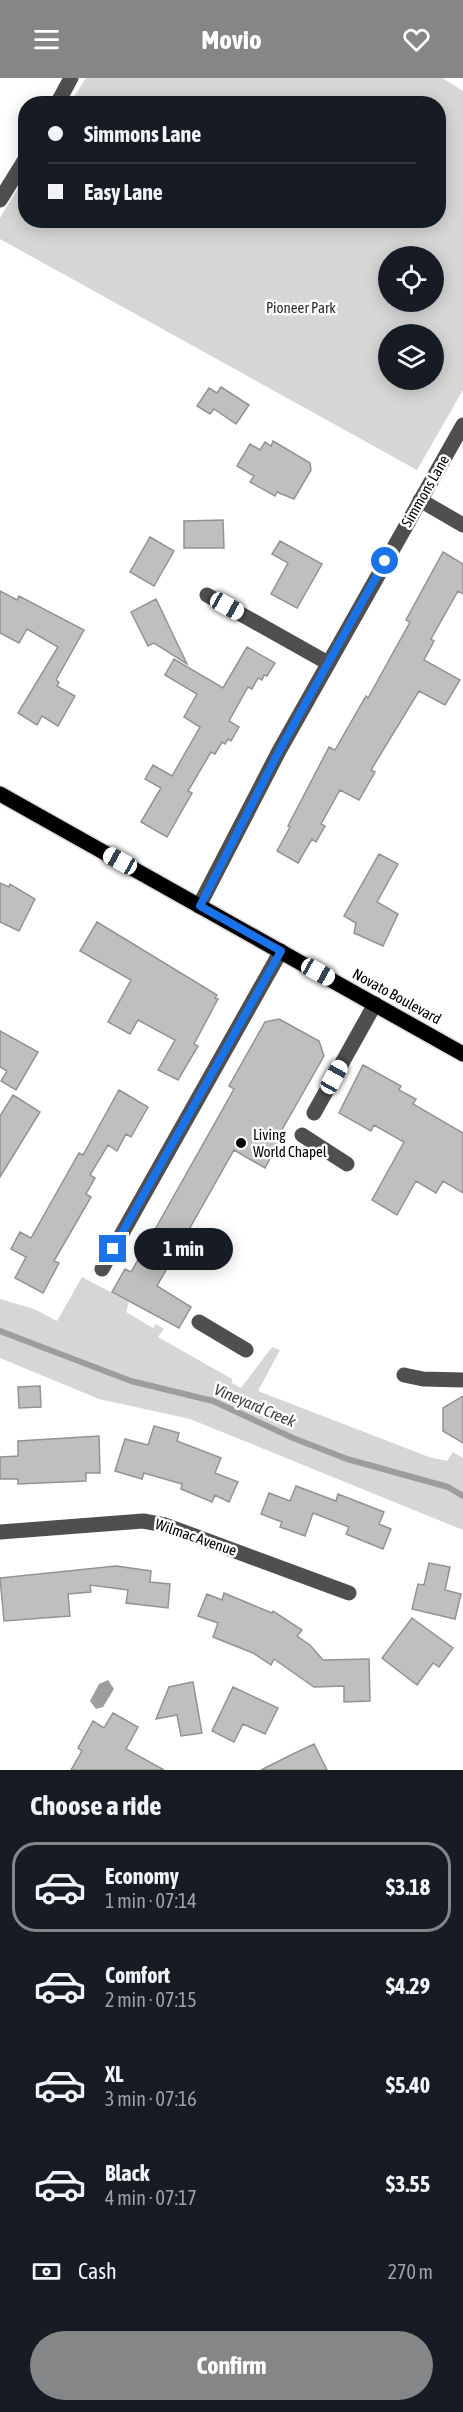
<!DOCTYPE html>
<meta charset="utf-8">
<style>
body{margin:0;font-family:"Asap Condensed",sans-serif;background:#242831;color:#f1f3f6;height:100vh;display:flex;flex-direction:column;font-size:22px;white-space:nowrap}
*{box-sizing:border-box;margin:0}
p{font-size:20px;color:#9ea1a6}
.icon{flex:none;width:33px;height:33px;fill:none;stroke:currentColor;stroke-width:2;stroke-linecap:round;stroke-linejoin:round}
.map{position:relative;height:1692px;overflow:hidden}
.drawer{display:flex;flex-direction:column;background:#171b24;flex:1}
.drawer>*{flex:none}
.top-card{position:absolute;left:18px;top:18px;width:428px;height:132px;border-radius:24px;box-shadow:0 3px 15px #0003;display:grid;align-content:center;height:132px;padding:0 30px;background:#171b24}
.controls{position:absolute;left:378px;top:168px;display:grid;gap:12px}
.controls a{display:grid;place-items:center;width:66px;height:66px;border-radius:50%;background:#171b24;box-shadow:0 3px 15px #0003;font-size:30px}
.end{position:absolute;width:27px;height:27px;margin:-14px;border:8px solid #1a73e8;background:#fff;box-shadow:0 0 0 3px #fff}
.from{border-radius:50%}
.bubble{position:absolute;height:42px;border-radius:21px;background:#171b24;box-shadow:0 3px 15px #0003;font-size:20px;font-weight:700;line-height:42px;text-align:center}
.car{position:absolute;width:18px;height:36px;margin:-18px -9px;border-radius:8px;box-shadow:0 0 4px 2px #0007;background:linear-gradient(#fff 24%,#345 0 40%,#fff 0 76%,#345 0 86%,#fff 0)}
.top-card b{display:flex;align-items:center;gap:21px;height:57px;font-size:22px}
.top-card b+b{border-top:2px solid #363941}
.top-card i{width:15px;height:15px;background:#f1f3f6}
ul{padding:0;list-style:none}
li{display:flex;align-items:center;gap:18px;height:90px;margin:0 12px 9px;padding:0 18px;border:3px solid transparent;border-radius:24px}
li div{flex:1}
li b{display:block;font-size:22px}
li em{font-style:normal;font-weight:700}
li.active{border-color:#858687}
li>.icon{width:54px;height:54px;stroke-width:1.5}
h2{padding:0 30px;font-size:27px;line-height:72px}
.pay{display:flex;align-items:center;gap:15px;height:66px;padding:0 30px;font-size:22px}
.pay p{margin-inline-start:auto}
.button{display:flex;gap:12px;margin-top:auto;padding:12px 30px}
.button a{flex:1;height:69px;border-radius:36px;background:#858687;color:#fff;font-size:24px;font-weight:700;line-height:69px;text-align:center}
header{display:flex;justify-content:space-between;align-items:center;height:78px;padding:0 30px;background:#858687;color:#fff;font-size:27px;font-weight:700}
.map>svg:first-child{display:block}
</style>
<header><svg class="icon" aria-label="menu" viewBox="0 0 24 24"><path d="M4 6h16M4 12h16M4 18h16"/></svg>Movio<svg class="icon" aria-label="heart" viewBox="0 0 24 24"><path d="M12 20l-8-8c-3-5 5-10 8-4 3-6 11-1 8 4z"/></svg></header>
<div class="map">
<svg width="463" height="1692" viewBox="0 0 463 1692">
<rect width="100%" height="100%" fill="#fff"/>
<path fill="#d6d6d6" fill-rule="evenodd" d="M86,0H442L463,13V312L417,392L0,161V140L25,98L26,142H438V26L70,25ZM434,178V224H388V178ZM434,256V302H388V256Z
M82,1199L129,1224L126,1234L153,1250L156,1246L164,1251L158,1259L232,1301V1305L241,1310L272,1269L280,1272L258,1313L429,1379L447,1383L453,1374L463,1380V1452L190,1341L99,1321L0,1280V1221L34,1231L57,1243Z"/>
<path fill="#9d9d9d" d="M108,1602L114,1611L103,1629L96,1631L90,1623L99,1606Z"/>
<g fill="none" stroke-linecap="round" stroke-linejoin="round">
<path stroke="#9d9d9d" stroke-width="6" d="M0,1253L131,1303L213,1323L293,1360L347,1381L448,1409L463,1418"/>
</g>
<path fill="#bfbfbf" stroke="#939393" stroke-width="1.5" d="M221,309L249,327L236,346L214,331L210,336L197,328L209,310L217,315Z
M273,363L310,385L311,392L294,421L277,414L275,418L250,404L254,398L237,388L250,366L260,372L265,364L271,368Z
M223,442L224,470H184V443Z
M150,459L174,473L154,508L130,494Z
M280,463L322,486L297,530L271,516L288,485L272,476Z
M443,474L463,486V516L458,513L431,561L434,563L424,582L460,602L445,627L419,613L371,692L375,694L359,722L340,712L321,746L325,748L316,764L312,761L298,785L277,773L290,749L288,748L329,669L335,672L366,618L368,620L410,544L406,542Z
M0,513L17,522L19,518L84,552L56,602L59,604L57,608L75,618L58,648L42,638L37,647L18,635L58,569L27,551L19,565L0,555Z
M156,521L187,586L154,565L148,568L131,534Z
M247,569L275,585L267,598L264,597L262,602L258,600L252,611L248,609L229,643L239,649L231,663L228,661L225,666L222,664L215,676L211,674L188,713L192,715L167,759L141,744L161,710L145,701L153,687L172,698L200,649L184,639L197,616L165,597L174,581L223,610Z
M379,776L398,786L377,824L398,836L383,868L354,855L356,845L344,838Z
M0,805L9,809L10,806L35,821L19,853L0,844Z
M97,844L217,917L215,920L218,921L194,966L198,968L178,1002L158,992L175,962L138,942L130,956L108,944L131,902L80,873Z
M279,941L319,963L324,978L279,1057L282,1059L265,1090L234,1072L157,1208L191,1229L179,1250L112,1214L125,1191L131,1194L234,1011L229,1008L265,944Z
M0,953L38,974L16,1012L1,1003L7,993L0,989Z
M363,987L401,1008L399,1012L416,1021L413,1026L463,1055V1115L443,1103L436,1115L416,1103L397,1137L372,1122L404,1064L374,1047L371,1053L339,1035Z
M119,1012L148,1029L131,1059L126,1056L117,1073L108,1067L90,1097L95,1100L86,1116L91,1119L54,1183L59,1185L43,1215L15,1200L26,1179L11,1171L20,1154L31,1160L79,1075L83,1077Z
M13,1017L40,1034L0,1099V1038Z
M40,1308L41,1329L19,1330L18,1309Z
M463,1318V1365L443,1353V1330Z
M154,1348L179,1355L177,1363L221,1380L215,1395L238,1404L229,1424L215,1417L212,1424L181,1411L182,1406L144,1395L142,1401L115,1393L125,1361L148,1367Z
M99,1358L100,1395H86V1403L18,1406V1401H0V1379L18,1378V1363Z
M296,1408L336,1423L338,1416L384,1434L379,1446L391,1451L383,1471L346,1456L349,1449L313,1435L305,1458L280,1449L282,1444L261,1436L269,1415L290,1423Z
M429,1485L450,1489L445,1512L461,1516L455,1541L412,1531L418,1506L424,1507Z
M116,1488L151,1493L150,1504L170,1506L168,1530L126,1525L128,1512L90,1507L91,1514L68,1516L70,1538L4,1543L0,1500Z
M224,1515L272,1535L273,1533L302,1552L297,1558L310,1567L323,1582L369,1581L370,1623L344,1624V1608L314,1609L274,1581L271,1587L253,1575L213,1559L218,1545L198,1538L207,1516L222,1522Z
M412,1540L453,1570L439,1589L433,1585L417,1607L382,1580Z
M193,1604L202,1655L181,1658L177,1637L156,1641L169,1609Z
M233,1609L278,1630L265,1656L243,1646L234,1664L212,1653Z
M113,1635L138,1649L126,1671L164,1692H71L82,1673L78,1670L93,1643L104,1650Z
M314,1666L327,1692H261L293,1676Z"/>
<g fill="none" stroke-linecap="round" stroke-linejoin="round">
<defs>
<path id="major" d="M0,716L463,976"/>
</defs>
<use href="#major" stroke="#dbdbdb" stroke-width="18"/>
<path stroke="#4f4f4f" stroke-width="15" d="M57,26L71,0
M0,122L26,80
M420,422L463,447
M207,517L328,585
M199,828L279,673L463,347
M314,1035L375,926
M302,1057L347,1086
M102,1191L281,873
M199,1244L246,1272
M404,1297L423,1301L463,1302
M0,1454L143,1443L165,1447L349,1515"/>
<use href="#major" stroke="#000" stroke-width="15"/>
</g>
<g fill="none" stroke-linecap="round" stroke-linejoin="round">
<path stroke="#1a73e8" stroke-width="8" d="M113,1171L281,873L200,828L279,673L385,483"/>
</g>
<circle fill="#000" stroke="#fff" stroke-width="2" cx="241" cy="1065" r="6"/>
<g text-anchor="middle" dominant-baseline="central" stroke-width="5" stroke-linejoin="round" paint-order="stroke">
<g font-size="15" fill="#2d2d2d" stroke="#fff">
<text x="301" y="229">Pioneer Park</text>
</g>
<g font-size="15" fill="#000" stroke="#fff">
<text transform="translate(425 413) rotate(-60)">Simmons Lane</text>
<text transform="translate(397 918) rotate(29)">Novato Boulevard</text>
<text transform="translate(196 1459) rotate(19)">Wilmac Avenue</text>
</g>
<g font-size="15" fill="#000" stroke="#fff" text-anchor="start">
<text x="253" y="1056">Living<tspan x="253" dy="17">World Chapel</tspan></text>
</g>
<g font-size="16" font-style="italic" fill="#3e3e3e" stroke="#fff">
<text transform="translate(255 1327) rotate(23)">Vineyard Creek</text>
</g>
</g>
</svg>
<div class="controls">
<a><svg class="icon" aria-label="locate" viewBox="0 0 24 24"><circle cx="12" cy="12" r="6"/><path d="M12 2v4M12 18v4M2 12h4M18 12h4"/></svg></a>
<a><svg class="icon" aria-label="layers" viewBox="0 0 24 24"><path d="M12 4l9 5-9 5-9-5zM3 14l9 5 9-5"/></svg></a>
</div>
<i class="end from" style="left:385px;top:483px"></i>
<i class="end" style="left:113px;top:1171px"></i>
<div class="bubble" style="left:134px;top:1150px;width:99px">1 min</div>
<i class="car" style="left:227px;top:528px;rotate:119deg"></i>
<i class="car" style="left:120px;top:783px;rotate:299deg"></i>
<i class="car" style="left:318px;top:894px;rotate:119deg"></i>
<i class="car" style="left:334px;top:999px;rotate:29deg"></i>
<div class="top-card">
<b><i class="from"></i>Simmons Lane</b>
<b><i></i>Easy Lane</b>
</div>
</div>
<section class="drawer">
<h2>Choose a ride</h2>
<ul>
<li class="active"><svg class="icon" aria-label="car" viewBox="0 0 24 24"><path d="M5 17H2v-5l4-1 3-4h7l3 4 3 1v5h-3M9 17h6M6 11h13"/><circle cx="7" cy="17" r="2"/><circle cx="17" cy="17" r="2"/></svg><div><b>Economy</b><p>1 min · 07:14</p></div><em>$3.18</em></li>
<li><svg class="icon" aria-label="car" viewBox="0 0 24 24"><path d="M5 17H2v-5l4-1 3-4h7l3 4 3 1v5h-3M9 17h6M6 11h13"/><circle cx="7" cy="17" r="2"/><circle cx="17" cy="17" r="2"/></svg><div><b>Comfort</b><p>2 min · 07:15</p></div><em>$4.29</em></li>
<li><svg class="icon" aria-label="car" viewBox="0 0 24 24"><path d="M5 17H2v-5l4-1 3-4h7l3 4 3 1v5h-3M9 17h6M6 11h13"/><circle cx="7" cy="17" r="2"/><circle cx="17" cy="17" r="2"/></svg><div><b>XL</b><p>3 min · 07:16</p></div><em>$5.40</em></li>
<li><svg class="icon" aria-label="car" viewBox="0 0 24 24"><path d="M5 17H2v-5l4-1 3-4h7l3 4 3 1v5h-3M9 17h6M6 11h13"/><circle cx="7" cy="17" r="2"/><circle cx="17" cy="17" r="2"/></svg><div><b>Black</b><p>4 min · 07:17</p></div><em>$3.55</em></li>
</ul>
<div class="pay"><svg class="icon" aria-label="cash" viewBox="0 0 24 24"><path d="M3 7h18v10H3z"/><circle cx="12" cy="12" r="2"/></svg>Cash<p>270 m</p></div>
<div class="button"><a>Confirm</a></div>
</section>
